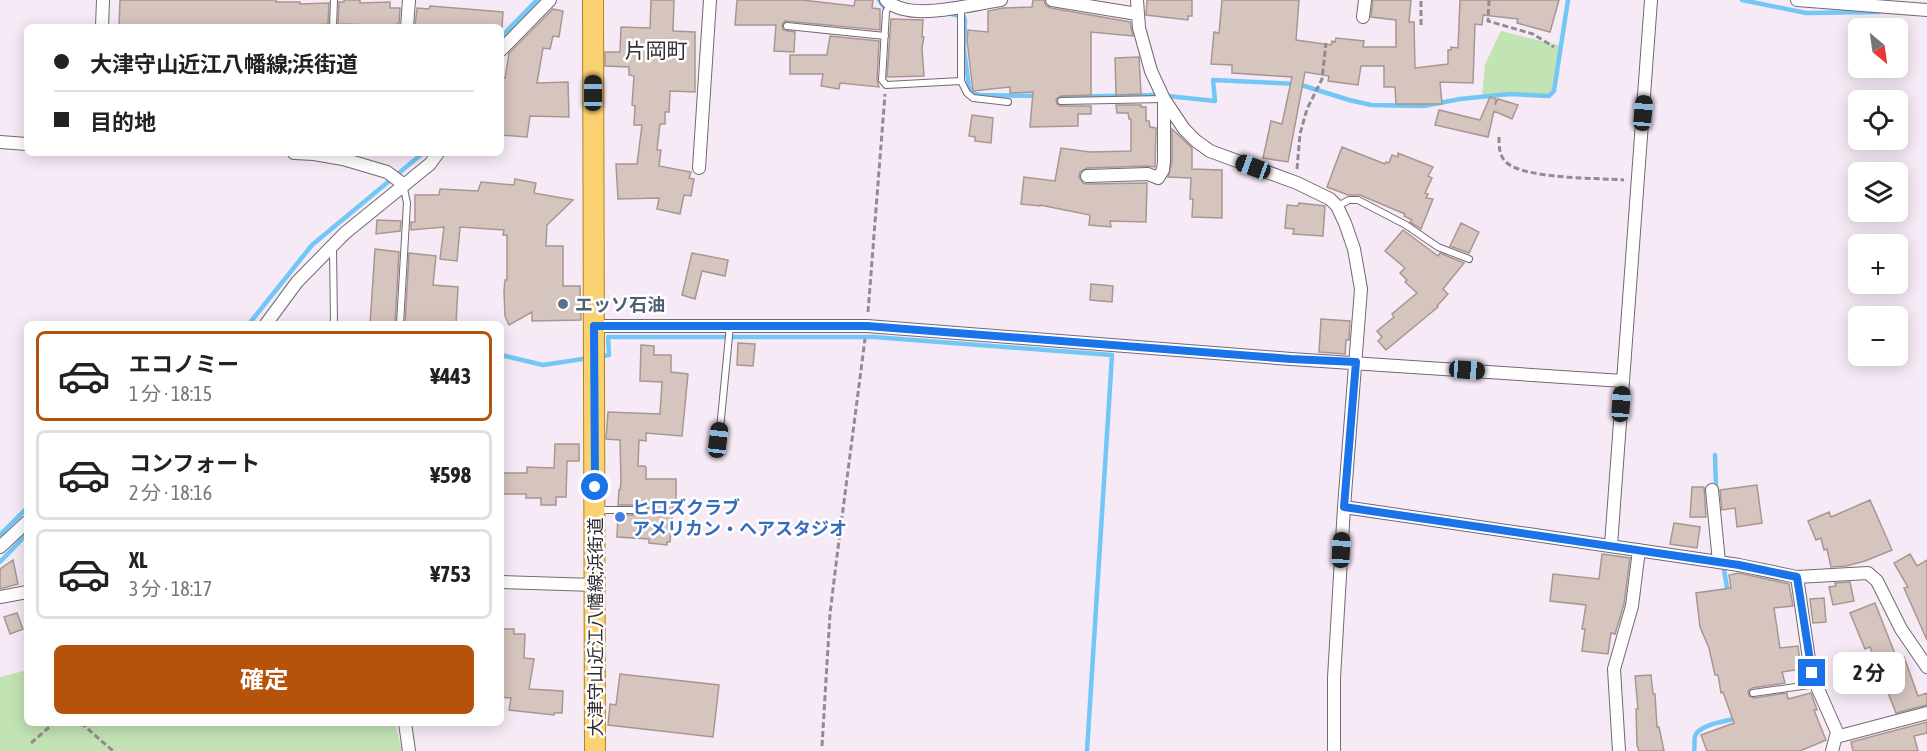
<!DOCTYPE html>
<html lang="ja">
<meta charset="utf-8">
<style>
body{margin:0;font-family:"Asap Condensed","Noto Sans JP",sans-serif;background:#f2f2f2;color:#222;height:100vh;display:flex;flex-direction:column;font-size:22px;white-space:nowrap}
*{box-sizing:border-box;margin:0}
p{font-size:20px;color:#767676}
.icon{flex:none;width:33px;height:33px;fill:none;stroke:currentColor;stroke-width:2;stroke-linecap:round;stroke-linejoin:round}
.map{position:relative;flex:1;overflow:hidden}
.details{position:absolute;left:24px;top:321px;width:480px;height:405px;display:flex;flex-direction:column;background:#fff;border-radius:9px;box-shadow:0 3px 15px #0003}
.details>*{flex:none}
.hud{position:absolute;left:24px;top:24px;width:480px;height:132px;border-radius:9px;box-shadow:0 3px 15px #0003;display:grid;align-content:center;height:132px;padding:0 30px;background:#fff}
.needle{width:39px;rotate:151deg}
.tools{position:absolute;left:1848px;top:18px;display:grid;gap:12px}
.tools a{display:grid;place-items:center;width:60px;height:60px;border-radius:9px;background:#fff;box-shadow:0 3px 15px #0003;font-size:30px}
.end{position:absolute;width:27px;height:27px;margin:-14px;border:8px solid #1a73e8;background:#fff;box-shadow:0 0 0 3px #fff}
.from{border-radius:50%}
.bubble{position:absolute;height:42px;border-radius:9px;background:#fff;box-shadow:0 3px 15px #0003;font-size:20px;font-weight:700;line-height:42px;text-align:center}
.car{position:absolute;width:18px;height:36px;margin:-18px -9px;border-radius:8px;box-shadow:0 0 4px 2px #0007;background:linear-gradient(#222 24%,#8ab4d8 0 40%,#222 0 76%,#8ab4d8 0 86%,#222 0)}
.hud b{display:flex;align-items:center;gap:21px;height:57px;font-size:22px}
.hud b+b{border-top:2px solid #e0e0e0}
.hud i{width:15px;height:15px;background:#222}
ul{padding:10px 0 0;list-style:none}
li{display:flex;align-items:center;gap:18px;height:90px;margin:0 12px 9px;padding:0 18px;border:3px solid #e0e0e0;border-radius:9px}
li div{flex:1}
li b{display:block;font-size:22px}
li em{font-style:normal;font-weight:700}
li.on{border-color:#b45309}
li>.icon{width:54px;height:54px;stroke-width:1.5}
.cta{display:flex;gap:12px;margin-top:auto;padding:12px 30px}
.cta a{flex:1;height:69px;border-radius:9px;background:#b45309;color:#fff;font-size:24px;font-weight:700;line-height:69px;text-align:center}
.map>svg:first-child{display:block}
</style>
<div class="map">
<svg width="1927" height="751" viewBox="0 0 1927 751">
<rect width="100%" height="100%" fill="#f7eaf7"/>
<path fill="#c2e3b4" d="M1501,31L1562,46L1554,90L1548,95L1511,93L1482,96L1485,64Z
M27,670V723H395L402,751H0V677Z"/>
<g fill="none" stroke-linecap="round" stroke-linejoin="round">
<path stroke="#72c7f7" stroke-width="4.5" d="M879,0L884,7L890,10
M1742,0L1806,13L1879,12
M951,14L964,17L965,20L964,50L969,87L975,94L981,95L1039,96
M501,37L537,0
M1056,97L1158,95L1215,101L1213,80L1298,84L1349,100L1371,105L1424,106L1460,99L1510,94L1549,96L1554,91L1568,0
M249,324L312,245L423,153
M501,355L543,365L589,358
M598,357L609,355L608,337H874L1112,355L1087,751
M1715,455L1716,489
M0,535L27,508
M0,562L27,534
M1723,563L1728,594
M1694,751C1695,747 1694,741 1695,736C1699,724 1728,721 1738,718"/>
</g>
<path fill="#d6c5be" stroke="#a79790" stroke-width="1.5" d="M120,0H276V2H300V4L329,3L328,24L317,25V27H119Z
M344,0H360V3L390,2V8H400L399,24H397V27H374V25L338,24L339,2H344Z
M651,0H674L673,31L695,32V92L670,91L669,112H665V124H660L657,150H661L659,166L691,172L689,178L694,179L691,196L684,195L680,214L657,209L659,198L618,199L616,164H637L642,125H634L635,106L632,105L634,76L629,75V67L605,66V52H620L621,27L650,28Z
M737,0H802L854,6L855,0H873L872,8L880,9V30L785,21L782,25L783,30L795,32L794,52L774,51L776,25H735Z
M1033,0H1044L1046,6L1051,8L1130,22L1133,36L1091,32V95L1061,96L1056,99L1057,104L1061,106H1091V114H1078V126L1030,127L1033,92L1010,93V87L973,91L967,40L968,30L988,32V11L1003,8L1032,7Z
M1147,0H1192V16H1188V20L1146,15Z
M1222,0H1299L1296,40L1331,45L1332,41L1335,42L1336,38L1364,41L1363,47H1396V20L1371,17L1373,0H1411L1409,22H1414L1415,68L1448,64V50H1451V47L1458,48L1460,0H1559L1550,32L1517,23L1518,19L1483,15L1482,25L1475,24L1473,83L1440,82L1442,104H1396L1395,87H1384V66H1361L1358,85L1328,81L1329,76L1305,72L1288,162L1263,158L1271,121L1282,124L1292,77L1232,73V65L1211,64L1214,32L1219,33Z
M430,6L503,12L502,27L415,26L417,8L429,9Z
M553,9L563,11L559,37L553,36L550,49L543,48L537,83L568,82L569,117L530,116L527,137L501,135V77L505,78L509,53Z
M891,19L923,20L922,37H924L922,48L924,76L887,77Z
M830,36L879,41L877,80L879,87L840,83L839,89L821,86L823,74H790V55H827Z
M1139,57L1141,94L1116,95L1115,58Z
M1490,97L1496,99L1495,105L1498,99L1518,105L1512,119L1494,111L1488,137L1435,125L1439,110L1480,120Z
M1116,105H1141V107H1146V121H1149L1150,127L1156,128L1155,167L1148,166L1087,168L1080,172L1079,177L1083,183L1087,184L1147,183L1146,222L1110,221L1111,227L1089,225L1090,215L1040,205V206L1021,204L1024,177L1055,181L1061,148L1090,152L1131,151V119H1129L1128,113H1117Z
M972,115L993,118L991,143L975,141V137L969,136Z
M1172,129L1192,148V169L1222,170V218L1192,217L1193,199H1190L1191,178L1168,177L1172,162Z
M1342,147L1385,164L1386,162L1389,163L1392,155L1398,157V153L1433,167L1428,176L1432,178L1425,193L1428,194L1426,198L1433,199L1421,229L1410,222L1412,220L1404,216L1405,214L1360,195H1348L1327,187Z
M515,179L536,183L534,193L573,200L547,225L546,246H563V286H580L581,320L532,321V312L509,325L505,316L504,291L505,280H507V235H503L504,230L460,227L457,261L440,259L444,227L411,230V222H415V195H439L440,189L478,191L481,182L514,185Z
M1299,203L1325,206L1323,236L1293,234L1294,229L1285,228L1287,205L1298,206Z
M377,220L401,221L400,231L376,234Z
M1461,223L1479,232L1469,253L1450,246Z
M1403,230L1438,256L1440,253L1464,263L1443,289L1448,294L1437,306L1438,307L1386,350L1378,341L1382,337L1377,331L1394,317L1392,314L1417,293L1405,282L1407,280L1400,273L1405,268L1385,251Z
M375,249L399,252L395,324H370Z
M409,253L436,256L433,285L458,287L456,324H405Z
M692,253L728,260L725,276L702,271L695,299L682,295Z
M1091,284L1113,286L1112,302L1090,300Z
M1321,319L1350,321L1349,340H1346L1345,354L1319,352Z
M738,343L755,344L753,366L737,365Z
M641,345L654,346V355H671V372L688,374L682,436L646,433V441L639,440L638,466H645L646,468V479H676V504H673L670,542H667V545L649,543V539L617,537L618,515H645L649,511L648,507L645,505H618L619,490H620L621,483L620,440L606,439L608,412L660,414L662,382L640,381Z
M555,444H579V461H567L566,497H556V505H541V498H526V494H501V473H527V467L554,468Z
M1757,485L1762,523L1737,527L1735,508L1722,510L1720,490Z
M1692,487H1704L1706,517H1690Z
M1870,500L1892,550L1865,561L1846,566L1831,567L1827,549L1824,550L1821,538L1816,540L1808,521L1829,512L1831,517Z
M1674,523L1700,527L1697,548L1670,544Z
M1602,554L1630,558L1624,604L1615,634L1611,633L1608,654L1582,651L1585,629H1582L1586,605L1550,601L1553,574L1599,579Z
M1910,554L1917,566L1927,560V640L1904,588L1908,587L1894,563Z
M13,560L18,584L0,589V569Z
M1739,573L1789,584L1793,606L1774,608L1780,648L1798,646L1801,669L1782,672L1785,683L1752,688L1748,691L1749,696L1754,698L1787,693L1788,699L1811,693L1817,710H1814L1826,740L1800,751H1707L1701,735L1734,723L1723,692L1721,693L1718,675H1715L1709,648L1700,627L1696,593L1731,588L1729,575Z
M1850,582L1854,601L1833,605L1829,587L1836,586L1835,583Z
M1824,598L1826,622L1813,623L1810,599Z
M1875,603L1897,659L1904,657L1918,696L1927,693V705L1896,713L1870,647L1865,649L1850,613Z
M17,613L23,629L10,634L4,617Z
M501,629H514V634H525L524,658L534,659L529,689L563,691L562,713H554V715L509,710L511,698L501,697Z
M620,674L719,685L713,737L608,725L610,704L616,705Z
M1651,675L1653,694H1655L1657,727H1659L1664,751H1639L1637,745L1636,709H1638L1635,676Z
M1927,722V733L1914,736L1918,751H1853L1851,742Z"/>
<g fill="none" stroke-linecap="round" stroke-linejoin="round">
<defs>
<path id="lane" d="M890,4L886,12L882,80L886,85L961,81V8
M787,26L885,36
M333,27L334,0
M961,81L967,93L973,98L1008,102
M1061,101L1164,99
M1338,206L1349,200H1358L1406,225L1438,247L1469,259
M333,247L334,324
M400,324L407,203L403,184
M719,439L730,326
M597,510H644
M1753,693L1816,684"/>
<path id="street" d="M886,0C909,23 972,4 1001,0
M1052,0L1137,14
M1137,0L1139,28L1151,71L1164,99L1184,129L1196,141L1210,151L1297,183L1330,199L1337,206L1345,223L1354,249L1361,289L1344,507L1334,678V751
M1797,0L1927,10
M1363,17L1365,0
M102,27L103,0
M407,27L409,0
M501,50L550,0
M0,142L27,144
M294,153L314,154L343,159L387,172L403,184
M699,168L710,0
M1087,176L1148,174L1158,178L1163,170L1164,161V99
M266,324L297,282L345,233L430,164L438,153
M594,326H867L1291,359L1623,381
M1712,490L1719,562
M1344,507L1739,565L1797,577L1868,573L1877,581L1901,629L1927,667
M1611,545L1651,0
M0,547L27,522
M1797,577L1811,673L1837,732L1832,751
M501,582L594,585
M0,597L27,592
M405,723L409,751
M1836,737L1927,713
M1619,751L1614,669L1632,606L1639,550"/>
<path id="primary" d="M593,0L595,751"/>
</defs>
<use href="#lane" stroke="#736873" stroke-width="8"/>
<use href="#street" stroke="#736873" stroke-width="14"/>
<use href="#primary" stroke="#b1831b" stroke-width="22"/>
<path stroke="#938a93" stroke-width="3" stroke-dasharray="6 3" stroke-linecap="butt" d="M1489,0L1488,21L1533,34L1554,47
M1421,25V0
M1499,137C1499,147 1499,156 1507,163C1526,179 1597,178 1624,180
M1297,169L1300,134L1307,109L1322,79L1326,43
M868,312L885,94
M81,723L113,751
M31,743L54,723
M822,746L830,614L837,556L865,339"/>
<use href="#lane" stroke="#fff" stroke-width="6"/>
<use href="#street" stroke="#fff" stroke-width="12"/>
<use href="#primary" stroke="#fad170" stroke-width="20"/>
</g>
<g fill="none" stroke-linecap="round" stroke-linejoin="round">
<path stroke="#1a73e8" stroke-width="8" d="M595,487L594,326H867L1291,359L1356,362L1344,507L1739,565L1797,577L1812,673"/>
</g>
<circle fill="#5c6f8a" stroke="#fff" stroke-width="2" cx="563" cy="304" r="6"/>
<circle fill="#3f7fe0" stroke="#fff" stroke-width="2" cx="620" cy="517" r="6"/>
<g text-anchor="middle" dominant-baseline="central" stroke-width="5" stroke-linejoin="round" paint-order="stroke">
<g font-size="18" font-weight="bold" fill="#4e5e75" stroke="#fff" text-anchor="start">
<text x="575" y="304">エッソ石油</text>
</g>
<g font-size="18" font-weight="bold" fill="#366cbe" stroke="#fff" text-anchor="start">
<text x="632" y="507">ヒロズクラブ<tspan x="632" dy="21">アメリカン・ヘアスタジオ</tspan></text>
</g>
<g font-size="18" fill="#302b30" stroke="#fff">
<text transform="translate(595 627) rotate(-90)">大津守山近江八幡線;浜街道</text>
</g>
<g font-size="21" fill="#372e37" stroke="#fff">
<text x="656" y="50">片岡町</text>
</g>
</g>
</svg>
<div class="tools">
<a><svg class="needle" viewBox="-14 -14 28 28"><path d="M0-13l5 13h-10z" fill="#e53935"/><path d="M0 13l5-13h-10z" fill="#767676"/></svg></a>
<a><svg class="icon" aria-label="locate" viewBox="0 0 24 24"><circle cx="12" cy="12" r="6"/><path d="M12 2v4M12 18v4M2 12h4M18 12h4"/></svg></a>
<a><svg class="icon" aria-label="layers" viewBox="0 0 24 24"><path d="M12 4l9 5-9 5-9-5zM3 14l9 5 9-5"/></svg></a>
<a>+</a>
<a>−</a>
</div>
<i class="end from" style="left:595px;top:487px"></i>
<i class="end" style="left:1812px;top:673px"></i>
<div class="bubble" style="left:1833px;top:652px;width:72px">2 分</div>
<i class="car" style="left:593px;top:93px;rotate:0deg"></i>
<i class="car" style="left:1643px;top:113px;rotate:5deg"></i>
<i class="car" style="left:1253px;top:167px;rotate:290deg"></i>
<i class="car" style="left:1467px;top:370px;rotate:94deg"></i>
<i class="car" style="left:1621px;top:404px;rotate:4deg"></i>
<i class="car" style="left:718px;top:440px;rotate:7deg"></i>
<i class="car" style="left:1341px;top:550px;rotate:3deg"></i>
<div class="hud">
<b><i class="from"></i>大津守山近江八幡線;浜街道</b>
<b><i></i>目的地</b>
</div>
<section class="details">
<ul>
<li class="on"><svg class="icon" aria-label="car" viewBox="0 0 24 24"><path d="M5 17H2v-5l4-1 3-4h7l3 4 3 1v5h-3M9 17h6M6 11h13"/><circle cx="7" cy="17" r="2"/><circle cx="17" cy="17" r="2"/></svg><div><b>エコノミー</b><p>1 分 · 18:15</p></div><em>¥443</em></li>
<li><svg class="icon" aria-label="car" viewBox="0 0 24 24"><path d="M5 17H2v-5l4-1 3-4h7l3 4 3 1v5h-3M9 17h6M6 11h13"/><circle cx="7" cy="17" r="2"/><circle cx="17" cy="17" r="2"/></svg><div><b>コンフォート</b><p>2 分 · 18:16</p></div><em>¥598</em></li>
<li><svg class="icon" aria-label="car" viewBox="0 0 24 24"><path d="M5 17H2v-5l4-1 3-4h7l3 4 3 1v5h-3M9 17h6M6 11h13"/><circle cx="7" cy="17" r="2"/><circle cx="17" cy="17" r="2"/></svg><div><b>XL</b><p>3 分 · 18:17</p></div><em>¥753</em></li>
</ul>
<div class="cta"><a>確定</a></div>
</section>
</div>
